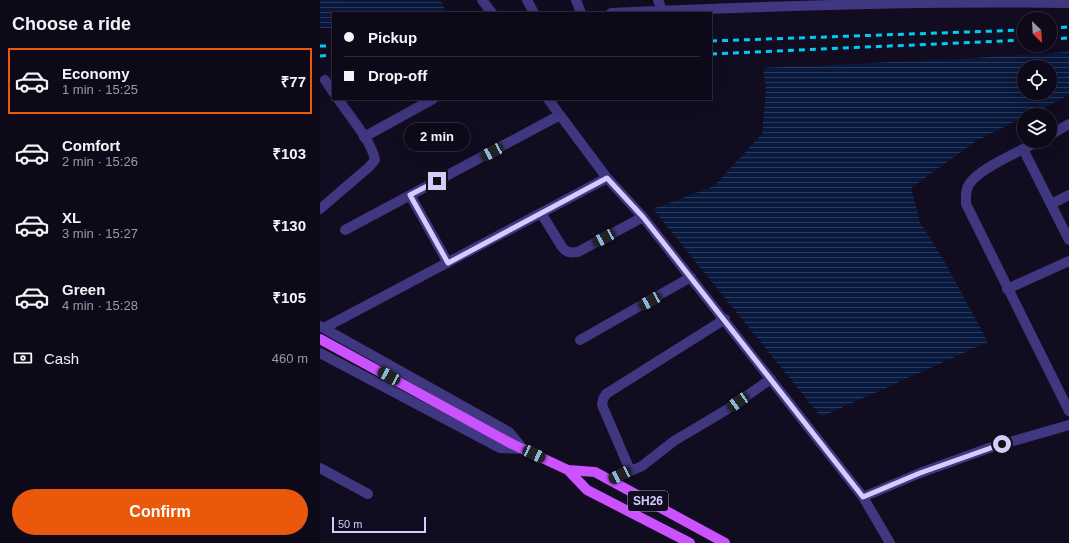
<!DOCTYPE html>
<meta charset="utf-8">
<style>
body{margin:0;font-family:Arial,sans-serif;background:#161221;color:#f1f3f6;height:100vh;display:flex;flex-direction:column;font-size:15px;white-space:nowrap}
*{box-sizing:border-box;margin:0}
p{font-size:13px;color:#9a9aa2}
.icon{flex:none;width:22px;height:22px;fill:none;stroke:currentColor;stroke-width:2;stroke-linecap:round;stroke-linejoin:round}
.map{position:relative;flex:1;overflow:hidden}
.details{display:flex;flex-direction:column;background:#0d0918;width:320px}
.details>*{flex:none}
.banner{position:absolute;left:12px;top:12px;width:380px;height:88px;border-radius:0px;box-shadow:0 4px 16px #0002,0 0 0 1px #2d2a37;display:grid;align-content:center;height:88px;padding:0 12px;background:#0d0918}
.needle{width:26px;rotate:155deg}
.tools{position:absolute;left:697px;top:12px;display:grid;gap:8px}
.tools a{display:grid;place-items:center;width:40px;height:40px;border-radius:50%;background:#0d0918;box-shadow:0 4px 16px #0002,0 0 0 1px #2d2a37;font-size:20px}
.scale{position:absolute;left:12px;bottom:10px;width:94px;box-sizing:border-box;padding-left:4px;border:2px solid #d5cbff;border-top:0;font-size:11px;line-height:14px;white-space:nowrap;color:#d5cbff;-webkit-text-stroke:3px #110c20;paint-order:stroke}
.end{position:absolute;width:18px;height:18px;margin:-9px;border:5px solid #d5cbff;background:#111;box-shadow:0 0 0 2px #111}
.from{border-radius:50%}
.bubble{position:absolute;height:28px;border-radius:14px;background:#0d0918;box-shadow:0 4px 16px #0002,0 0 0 1px #2d2a37;font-size:13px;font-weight:800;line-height:28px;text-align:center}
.car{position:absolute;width:12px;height:24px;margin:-12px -6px;border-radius:5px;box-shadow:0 0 3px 1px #0007;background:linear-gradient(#222 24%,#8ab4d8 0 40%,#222 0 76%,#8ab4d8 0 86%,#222 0)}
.banner b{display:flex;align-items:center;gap:14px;height:38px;font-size:15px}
.banner b+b{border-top:1px solid #2d2a37}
.banner i{width:10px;height:10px;background:#f1f3f6}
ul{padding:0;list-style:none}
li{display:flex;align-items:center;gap:12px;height:66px;margin:0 8px 6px;padding:0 4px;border:2px solid transparent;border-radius:0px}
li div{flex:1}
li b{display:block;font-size:15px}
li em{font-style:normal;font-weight:800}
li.on{border-color:#ea580c}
li>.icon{width:36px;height:36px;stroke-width:1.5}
h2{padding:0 12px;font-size:18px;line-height:48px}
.pay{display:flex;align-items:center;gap:10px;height:44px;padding:0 12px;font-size:15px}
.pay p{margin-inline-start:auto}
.cta{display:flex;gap:8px;margin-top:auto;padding:8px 12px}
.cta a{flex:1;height:46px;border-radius:24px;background:#ea580c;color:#fff;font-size:16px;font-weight:800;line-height:46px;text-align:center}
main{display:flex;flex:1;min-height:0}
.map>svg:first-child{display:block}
</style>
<main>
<section class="details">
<h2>Choose a ride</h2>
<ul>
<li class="on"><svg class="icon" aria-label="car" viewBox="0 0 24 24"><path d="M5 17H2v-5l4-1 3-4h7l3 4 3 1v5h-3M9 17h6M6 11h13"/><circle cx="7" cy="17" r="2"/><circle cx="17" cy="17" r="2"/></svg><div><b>Economy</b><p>1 min · 15:25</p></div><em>₹77</em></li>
<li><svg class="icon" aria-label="car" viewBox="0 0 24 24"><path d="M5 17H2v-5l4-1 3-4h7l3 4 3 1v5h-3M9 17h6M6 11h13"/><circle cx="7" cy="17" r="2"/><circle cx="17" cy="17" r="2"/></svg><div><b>Comfort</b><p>2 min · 15:26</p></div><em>₹103</em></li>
<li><svg class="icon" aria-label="car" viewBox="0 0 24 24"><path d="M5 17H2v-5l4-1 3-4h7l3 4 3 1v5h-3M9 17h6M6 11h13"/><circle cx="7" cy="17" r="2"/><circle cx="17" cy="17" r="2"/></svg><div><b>XL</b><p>3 min · 15:27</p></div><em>₹130</em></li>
<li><svg class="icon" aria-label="car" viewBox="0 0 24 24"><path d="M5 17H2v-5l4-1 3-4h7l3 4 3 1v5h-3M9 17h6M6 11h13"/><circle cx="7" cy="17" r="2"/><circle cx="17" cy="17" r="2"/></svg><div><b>Green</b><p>4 min · 15:28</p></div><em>₹105</em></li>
</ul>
<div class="pay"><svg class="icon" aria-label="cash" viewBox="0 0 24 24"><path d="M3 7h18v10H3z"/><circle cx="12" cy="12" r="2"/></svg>Cash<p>460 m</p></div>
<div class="cta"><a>Confirm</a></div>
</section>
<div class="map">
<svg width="749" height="543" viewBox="0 0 749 543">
<defs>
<pattern id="water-rules" width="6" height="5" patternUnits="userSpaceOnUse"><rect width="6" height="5" fill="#09183d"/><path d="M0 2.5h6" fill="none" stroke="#2c385a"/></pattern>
</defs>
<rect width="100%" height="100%" fill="#110c20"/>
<path fill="url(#water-rules)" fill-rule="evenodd" d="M0,0H120L127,13H13V28H0Z
M749,52V95L709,115H704V117L656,141L591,188L600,222L623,259L668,342L501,417L333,209L394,186L442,134L446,89L443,68L639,59ZM704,67H730V93H704Z"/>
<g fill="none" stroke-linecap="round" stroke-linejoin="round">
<path stroke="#3f377f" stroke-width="10" d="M162,0L172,13
M207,0L214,13
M256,0L261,13
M338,0L343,13
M291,13C444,6 596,1 749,3
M5,80L13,92
M228,99L287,178L323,217L543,497L570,543
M730,135L749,124
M44,137L113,99
M719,141C702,150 659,169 650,183C645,189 646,196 646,204L749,411
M703,149L749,240
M90,195L128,263
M731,204L749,195
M0,209L49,167L55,160C52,142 29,115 18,99
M221,213L242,247C247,253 250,253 258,252L323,217
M25,230L240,115
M687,289L749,261
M0,326L189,432L203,449
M4,328L287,178
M260,340L371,277
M0,353L180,448L203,449
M0,468L48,494
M310,470L282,405L283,399L286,394L405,319
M290,480L322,466L354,441L406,410L451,379
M543,497L600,473L669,448L749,425"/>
<path stroke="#ca52ff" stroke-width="10" d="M0,339L192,444L248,470L267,490L370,543
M248,470L275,472L405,543"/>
<path stroke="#00cdf6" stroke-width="3" stroke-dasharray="6 5" stroke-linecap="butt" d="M730,28L749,27
M730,39L749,38
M391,41L704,30
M0,46H13
M391,54L704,40
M0,56L13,55"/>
</g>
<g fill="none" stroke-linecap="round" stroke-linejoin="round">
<path stroke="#d5cbff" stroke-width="5" d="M117,181L90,195L128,263L287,178L323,217L342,241L543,497L600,473L682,444"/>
</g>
<g text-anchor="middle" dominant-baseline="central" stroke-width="3" stroke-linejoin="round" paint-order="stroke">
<rect fill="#110c20" stroke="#9a92bc" stroke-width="1" x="308" y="491" width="40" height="20" rx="3"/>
<g font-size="12" font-weight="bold" fill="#d5cbff">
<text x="328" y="501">SH26</text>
</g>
</g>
</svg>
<div class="tools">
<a><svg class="needle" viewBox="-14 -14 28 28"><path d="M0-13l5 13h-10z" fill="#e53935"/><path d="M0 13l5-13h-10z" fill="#9a9aa2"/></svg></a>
<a><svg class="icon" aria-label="locate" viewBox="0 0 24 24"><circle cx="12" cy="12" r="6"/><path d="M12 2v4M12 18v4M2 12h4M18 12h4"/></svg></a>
<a><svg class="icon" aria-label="layers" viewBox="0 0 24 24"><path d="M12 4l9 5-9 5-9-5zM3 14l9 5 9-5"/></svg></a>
</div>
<div class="scale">50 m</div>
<i class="end from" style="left:682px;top:444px"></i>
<i class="end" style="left:117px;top:181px"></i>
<div class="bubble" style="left:84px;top:123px;width:66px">2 min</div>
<i class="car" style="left:172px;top:152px;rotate:242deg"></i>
<i class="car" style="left:284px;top:238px;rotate:242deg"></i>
<i class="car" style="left:330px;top:301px;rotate:241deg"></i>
<i class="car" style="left:69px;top:376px;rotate:299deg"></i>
<i class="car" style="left:418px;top:402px;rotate:235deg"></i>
<i class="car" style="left:214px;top:454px;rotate:115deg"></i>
<i class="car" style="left:300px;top:475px;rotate:244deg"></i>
<div class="banner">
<b><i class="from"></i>Pickup</b>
<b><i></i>Drop-off</b>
</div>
</div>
</main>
